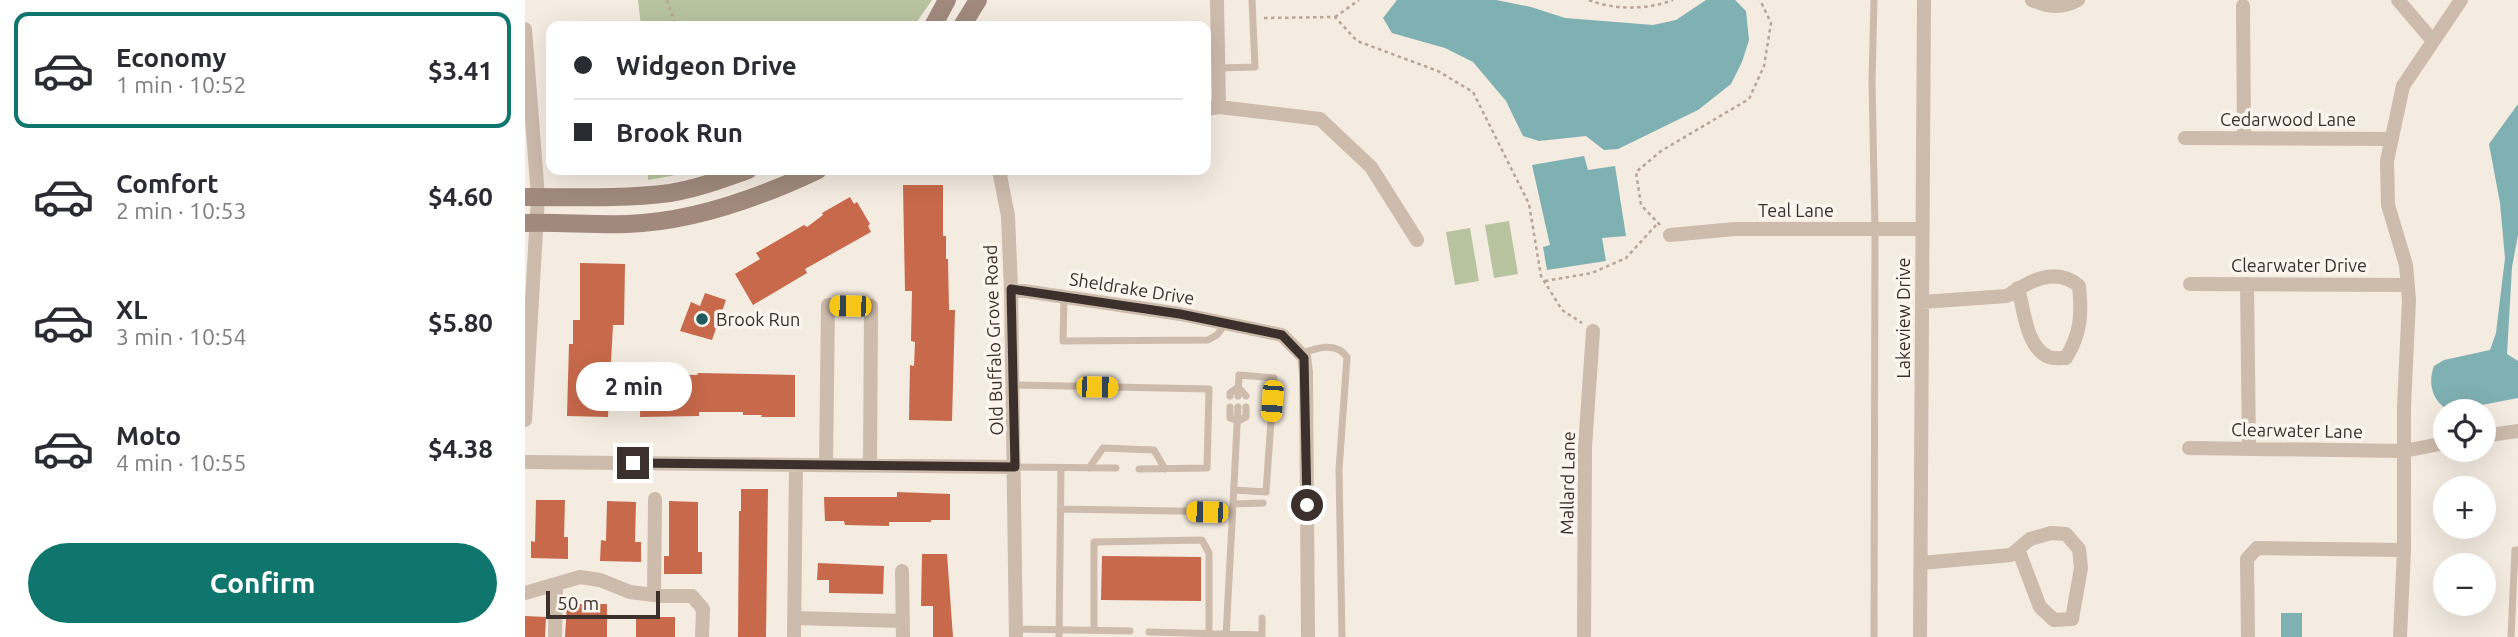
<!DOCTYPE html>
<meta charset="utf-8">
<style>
body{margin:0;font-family:Ubuntu,sans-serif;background:#f7f7f7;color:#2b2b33;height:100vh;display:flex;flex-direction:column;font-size:26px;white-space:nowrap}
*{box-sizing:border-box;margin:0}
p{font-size:23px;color:#7c7c81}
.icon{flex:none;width:38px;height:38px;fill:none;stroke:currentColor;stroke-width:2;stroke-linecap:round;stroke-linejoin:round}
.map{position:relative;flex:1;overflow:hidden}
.panel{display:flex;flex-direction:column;background:#fff;width:525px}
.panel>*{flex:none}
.hud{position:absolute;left:21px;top:21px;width:665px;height:154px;border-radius:14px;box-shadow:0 7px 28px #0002;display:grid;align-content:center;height:154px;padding:0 28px;background:#fff}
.tools{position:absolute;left:1908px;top:399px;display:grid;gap:14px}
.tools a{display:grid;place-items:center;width:63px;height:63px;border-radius:50%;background:#fff;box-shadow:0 7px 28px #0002;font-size:35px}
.scale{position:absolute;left:21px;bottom:18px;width:114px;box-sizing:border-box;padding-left:7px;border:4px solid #3b302b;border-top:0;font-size:19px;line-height:24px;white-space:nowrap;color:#3b302b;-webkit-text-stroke:5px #fbf5ee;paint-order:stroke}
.end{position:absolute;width:32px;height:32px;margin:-16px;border:9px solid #3b302b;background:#fff;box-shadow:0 0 0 4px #fff}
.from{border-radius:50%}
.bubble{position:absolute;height:49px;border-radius:24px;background:#fff;box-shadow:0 7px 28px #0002;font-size:23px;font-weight:600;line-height:49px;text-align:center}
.car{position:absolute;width:21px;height:42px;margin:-21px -10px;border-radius:9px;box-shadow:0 0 5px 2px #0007;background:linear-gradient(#f5c518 24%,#345 0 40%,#f5c518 0 76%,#345 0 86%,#f5c518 0)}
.hud b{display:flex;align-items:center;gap:24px;height:66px;font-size:26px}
.hud b+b{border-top:2px solid #e1e1e2}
.hud i{width:18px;height:18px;background:#2b2b33}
ul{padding:12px 0 0;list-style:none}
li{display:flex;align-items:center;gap:21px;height:116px;margin:0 14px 10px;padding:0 14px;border:4px solid transparent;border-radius:14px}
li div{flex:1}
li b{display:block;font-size:26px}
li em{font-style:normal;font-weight:600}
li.active{border-color:#0f766e}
li>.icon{width:63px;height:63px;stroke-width:1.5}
.action{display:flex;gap:14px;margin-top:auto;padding:14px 28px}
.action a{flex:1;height:80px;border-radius:42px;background:#0f766e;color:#fff;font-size:28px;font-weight:600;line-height:80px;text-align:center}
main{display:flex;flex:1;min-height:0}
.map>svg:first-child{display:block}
</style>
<main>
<section class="panel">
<ul>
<li class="active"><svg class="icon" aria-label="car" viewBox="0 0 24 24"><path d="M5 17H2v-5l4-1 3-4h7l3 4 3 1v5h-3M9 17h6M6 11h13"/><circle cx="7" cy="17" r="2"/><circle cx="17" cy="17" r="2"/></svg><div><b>Economy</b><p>1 min · 10:52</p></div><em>$3.41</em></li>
<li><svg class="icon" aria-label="car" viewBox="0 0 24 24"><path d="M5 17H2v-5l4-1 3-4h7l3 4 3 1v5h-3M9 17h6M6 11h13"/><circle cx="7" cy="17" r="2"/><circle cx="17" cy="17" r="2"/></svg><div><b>Comfort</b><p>2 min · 10:53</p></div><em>$4.60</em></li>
<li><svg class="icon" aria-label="car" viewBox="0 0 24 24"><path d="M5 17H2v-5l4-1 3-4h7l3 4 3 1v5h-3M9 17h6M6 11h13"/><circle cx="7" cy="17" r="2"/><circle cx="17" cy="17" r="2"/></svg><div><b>XL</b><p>3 min · 10:54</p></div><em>$5.80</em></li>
<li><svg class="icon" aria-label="car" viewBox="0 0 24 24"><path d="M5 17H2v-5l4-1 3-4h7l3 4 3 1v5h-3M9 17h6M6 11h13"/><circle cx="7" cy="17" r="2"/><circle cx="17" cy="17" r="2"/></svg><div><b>Moto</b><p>4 min · 10:55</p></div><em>$4.38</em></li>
</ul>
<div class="action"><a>Confirm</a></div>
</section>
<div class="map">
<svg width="1993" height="637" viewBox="0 0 1993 637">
<rect width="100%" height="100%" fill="#f4ebe1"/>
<path fill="#b8c4a0" d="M113,0H407L389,26H116Z
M123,170H179L123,180Z
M984,221L993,274L969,278L960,225Z
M945,228L954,281L930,285L921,232Z"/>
<path fill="#7fb0b2" d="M872,0H971L1006,7L1040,18L1128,25L1151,20L1181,0H1210L1221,11L1224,40L1217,62L1206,84L1173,110L1093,149L1079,150L1061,136L1014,141L998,136L981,101L948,62L920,48L867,33L858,18Z
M1993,104V235L1987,267L1982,354L1993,361V398L1926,411C1908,404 1902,384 1909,366L1919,360L1965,350L1971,333L1980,258L1975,203L1964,144Z
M1059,156L1063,170L1090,166L1101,236L1077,238L1081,261L1022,270L1018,247L1025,245L1007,165Z
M1756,613H1777V637H1756Z"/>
<path fill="#c8694b" d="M378,185H418V236H421V259H423L424,310H430L427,421L384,420L385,365L389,366L390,342L386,341L387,291H380Z
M325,197L329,204L332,202L345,224L343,226L346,232L280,269L282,273L228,305L210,274L235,259L231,253L279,225L282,227L298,215L297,213Z
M55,263L100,264L99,325H88L83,417L42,416L44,344H48V320H55Z
M180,293L201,300L187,340L155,331L166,302L175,306Z
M172,373L270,375V417H236L237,415H218V412H174V416L115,417L116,374L173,375Z
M216,489H243L241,637H213L214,511H216Z
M372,492L425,494V520H406V522H364V526L320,525L319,521H300L299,497H372Z
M11,500H40L39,537H43V559L6,558V541L10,542Z
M82,501L111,502L110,542H116V562L75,561L76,540L81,541Z
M144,501L173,502V552H177V574H139V556H144Z
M397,554H422L428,637H408V606H396Z
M577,556L676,557V601L576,600Z
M293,563L359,566L358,594L304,593V580H292Z
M42,604H82V637H40Z
M0,616L21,617L20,637H0Z
M111,617H150V637H111Z"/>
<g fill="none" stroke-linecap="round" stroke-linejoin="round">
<path stroke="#b9a596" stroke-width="2.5" stroke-dasharray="3.5 3.5" stroke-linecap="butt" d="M142,0L151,26
M1064,0C1089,10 1123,10 1148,0
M810,17L834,0
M739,18L810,17L832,41L913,71L948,92L1004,204L1016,276L1037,310L1057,323
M130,175L132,170
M1135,225L1116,205L1111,172L1136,151L1224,99L1239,66L1246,23L1235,0
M1020,281L1067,273L1101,258L1133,223"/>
<path stroke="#cdbbac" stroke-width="7" d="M694,68L730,67L727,0
M539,298L538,341L683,340L692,335L700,324
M775,354C791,348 811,341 822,357L814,470L817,637
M489,385L684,389L682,468L614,469
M705,396V393L713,387L721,396
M705,407V418L713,421L721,417V407
M713,407L708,504L738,503
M490,467L591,468
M564,468L578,448L629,450L640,469
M709,490L741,492L749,378L714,375L713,396
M535,509L707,512
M491,629L605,631
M569,630V542L677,540L684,553V633
M624,632L737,635V618
M534,637L536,468
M701,637L708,504
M1349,637L1350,229L1347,82L1349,0
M1986,637L1990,550H1993"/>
<path stroke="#cdbbac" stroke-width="14" d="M692,0L694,107
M1507,0C1523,7 1537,9 1553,0
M1873,0L1908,41
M1718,6L1719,138
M0,29L13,197L0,420
M681,109L694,107L795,119L846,167L892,240
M1660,138L1867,139
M474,170L483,216L486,289L491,637
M1145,235L1210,229H1397
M1665,284L1883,285
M1722,284L1724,449
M486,289L655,314L757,335L779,357L781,372L783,637
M1397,302L1482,296C1504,281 1531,266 1554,286C1557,314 1556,333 1541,358C1536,358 1529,359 1524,357C1501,348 1499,309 1493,288
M1958,436L1993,431
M1664,448L1879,451L1920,443
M0,462L490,467
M301,465L303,305L346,306L345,466
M1396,563L1486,555L1505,539L1526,533L1541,534L1554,549L1556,568L1547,619L1529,620L1515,607L1493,549
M377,571L378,637
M0,593L55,577L75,580L105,592L137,596H167L178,609L177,637
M129,595L130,499
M269,618L378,621
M30,637L31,585
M269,637L271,465
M1059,637L1060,447L1068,331
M1395,637L1399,0
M1723,637L1722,559L1732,548L1879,550
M1875,637L1879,550V406L1884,300L1881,265L1863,205L1862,161L1878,86L1936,0"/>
<path stroke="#a18a7d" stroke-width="18" d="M408,26L422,0
M437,26L453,0
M0,197C48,197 98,199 145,193C171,189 198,179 223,170
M0,223C34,222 68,225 102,224C168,222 234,198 293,170"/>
</g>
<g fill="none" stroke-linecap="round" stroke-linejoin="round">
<path stroke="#3b302b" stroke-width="9" d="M108,463L490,467L486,289L655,314L757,335L779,358L782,505"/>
</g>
<circle fill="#1f5a5e" stroke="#fbf5ee" stroke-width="2.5" cx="177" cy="319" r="7"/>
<g text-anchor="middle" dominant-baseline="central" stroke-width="7" stroke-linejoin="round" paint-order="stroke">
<g font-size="18" fill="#3b302b" stroke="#fbf5ee">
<text x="1763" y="119">Cedarwood Lane</text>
<text x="1271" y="210">Teal Lane</text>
<text x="1774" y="265">Clearwater Drive</text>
<text transform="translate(607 288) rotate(9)">Sheldrake Drive</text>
<text transform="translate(1378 318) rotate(-90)">Lakeview Drive</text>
<text transform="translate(468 340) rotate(-92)">Old Buffalo Grove Road</text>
<text transform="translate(1772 430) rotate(1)">Clearwater Lane</text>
<text transform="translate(1042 483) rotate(-89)">Mallard Lane</text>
</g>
<g font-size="18" fill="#3b302b" stroke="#fbf5ee" text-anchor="start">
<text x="191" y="319">Brook Run</text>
</g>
</g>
</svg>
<div class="tools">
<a><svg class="icon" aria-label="locate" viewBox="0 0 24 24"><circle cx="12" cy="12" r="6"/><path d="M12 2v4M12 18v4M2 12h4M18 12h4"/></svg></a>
<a>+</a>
<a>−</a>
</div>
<div class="scale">50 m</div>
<i class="end from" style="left:782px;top:505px"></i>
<i class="end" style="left:108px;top:463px"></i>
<div class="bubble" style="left:51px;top:362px;width:116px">2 min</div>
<i class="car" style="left:325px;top:306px;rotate:271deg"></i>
<i class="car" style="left:572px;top:387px;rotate:91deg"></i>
<i class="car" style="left:747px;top:401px;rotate:184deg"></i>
<i class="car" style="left:682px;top:512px;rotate:271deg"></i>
<div class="hud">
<b><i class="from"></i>Widgeon Drive</b>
<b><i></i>Brook Run</b>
</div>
</div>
</main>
